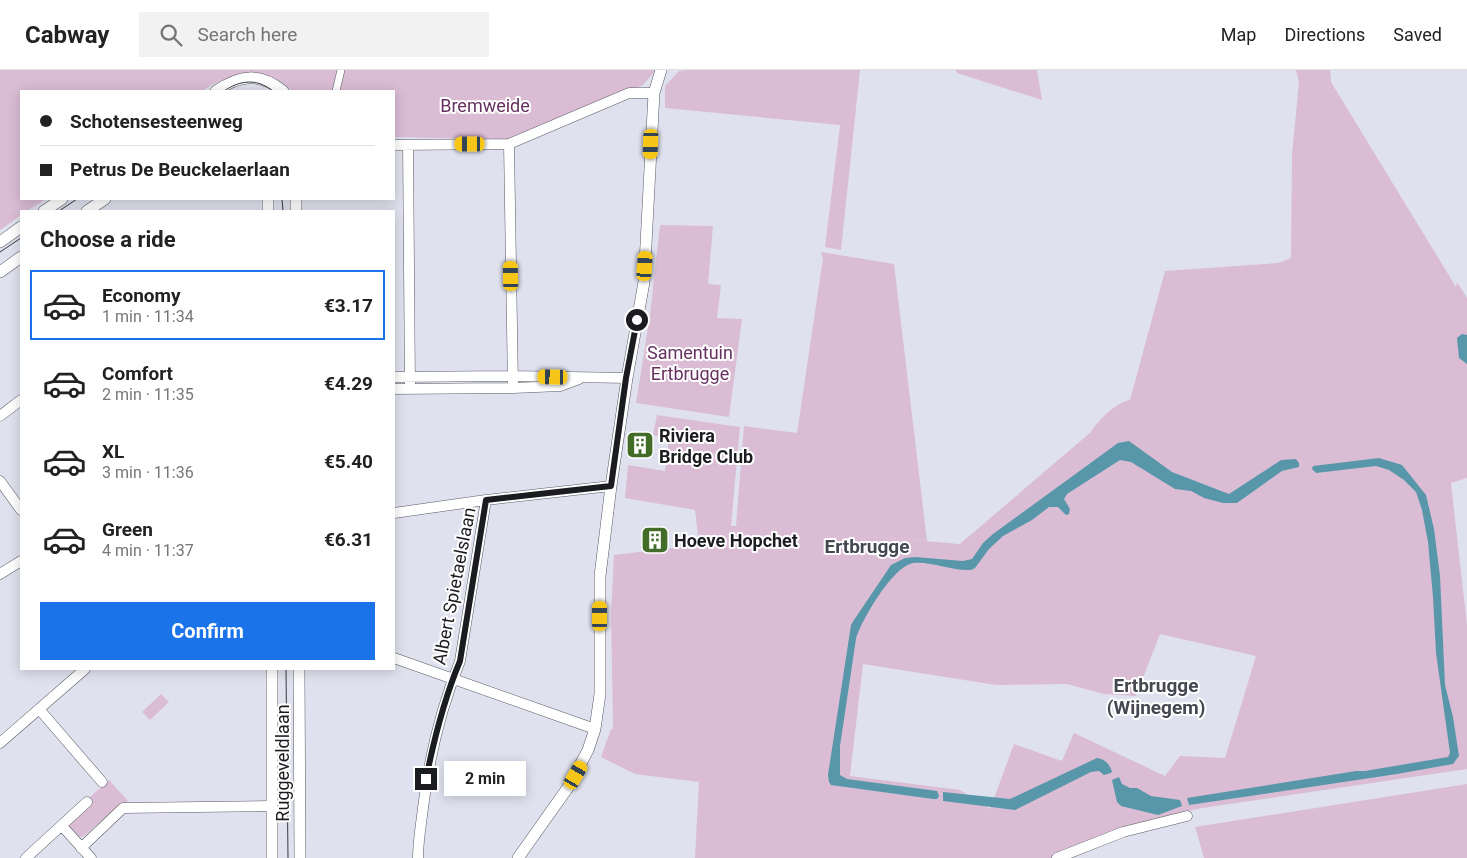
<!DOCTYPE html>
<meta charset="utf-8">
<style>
body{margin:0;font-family:Roboto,sans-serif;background:#f2f2f2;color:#222;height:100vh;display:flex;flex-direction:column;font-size:19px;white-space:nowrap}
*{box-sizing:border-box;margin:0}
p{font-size:16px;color:#767676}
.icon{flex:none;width:28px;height:28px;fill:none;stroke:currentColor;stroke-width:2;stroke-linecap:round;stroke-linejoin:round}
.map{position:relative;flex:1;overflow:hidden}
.side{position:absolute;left:20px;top:140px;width:375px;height:460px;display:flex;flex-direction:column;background:#fff;border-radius:0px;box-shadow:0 2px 12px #0003}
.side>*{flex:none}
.top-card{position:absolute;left:20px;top:20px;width:375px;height:110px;border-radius:0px;box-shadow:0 2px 12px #0003;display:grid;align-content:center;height:110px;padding:0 20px;background:#fff}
.end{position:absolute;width:22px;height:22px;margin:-11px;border:6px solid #1b1c20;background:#fff;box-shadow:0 0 0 2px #fff}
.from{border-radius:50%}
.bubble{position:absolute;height:35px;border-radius:0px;background:#fff;box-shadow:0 2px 12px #0003;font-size:16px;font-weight:700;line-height:35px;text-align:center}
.car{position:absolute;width:15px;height:30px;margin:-15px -8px;border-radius:6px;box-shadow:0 0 4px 1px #0007;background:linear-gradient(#f5c518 24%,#345 0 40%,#f5c518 0 76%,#345 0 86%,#f5c518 0)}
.top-card b{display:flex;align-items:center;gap:18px;height:48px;font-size:19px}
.top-card b+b{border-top:1px solid #e0e0e0}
.top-card i{width:12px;height:12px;background:#222}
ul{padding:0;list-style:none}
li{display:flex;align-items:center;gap:15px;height:70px;margin:0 10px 8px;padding:0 10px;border:2px solid transparent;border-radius:0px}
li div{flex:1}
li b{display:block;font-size:19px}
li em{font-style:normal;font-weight:700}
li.current{border-color:#1a73e8}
li>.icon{width:45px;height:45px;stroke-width:1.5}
h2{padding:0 20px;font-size:22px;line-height:60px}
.action{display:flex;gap:10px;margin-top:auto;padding:10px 20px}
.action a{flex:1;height:58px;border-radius:0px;background:#1a73e8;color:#fff;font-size:20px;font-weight:700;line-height:58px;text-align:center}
header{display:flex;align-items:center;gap:30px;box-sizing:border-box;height:70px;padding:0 25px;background:#fff;border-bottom:1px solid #e0e0e0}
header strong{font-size:24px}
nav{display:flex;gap:28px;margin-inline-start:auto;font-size:18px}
.search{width:350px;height:45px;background:#f2f2f2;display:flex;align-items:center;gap:12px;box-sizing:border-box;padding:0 18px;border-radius:0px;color:#767676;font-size:19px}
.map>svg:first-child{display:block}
</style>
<header>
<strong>Cabway</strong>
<div class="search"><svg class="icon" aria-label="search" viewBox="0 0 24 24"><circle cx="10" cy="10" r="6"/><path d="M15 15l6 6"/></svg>Search here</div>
<nav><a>Map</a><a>Directions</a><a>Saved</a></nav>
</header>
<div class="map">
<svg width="1467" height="788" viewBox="0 0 1467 788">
<rect width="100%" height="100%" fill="#dfe2ee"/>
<path fill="#dabcd5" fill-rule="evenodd" d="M0,0H656L643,15L517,70H511L394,67V21H292C288,17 284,14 280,11C253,0 227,5 202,21H21V129H46L27,141H21V145L0,160Z
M687,0H860L841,180L825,177L840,55L665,38V16L679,1Z
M956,0H1037L1042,30L957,3Z
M1296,0H1330L1331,12L1456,217L1457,212L1467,228V408L1451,413L1467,555V699L1196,739L1139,755L1051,788H695L699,712L635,704L601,687L611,659H613L611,542L614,485L699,475L695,440L625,428L628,395L665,401L669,368L653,365L657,345L740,357L731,456H736L744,356L797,363L822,195L823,189L821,182L894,194L927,471L851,465L960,474L1091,362C1097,351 1117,332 1130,330L1165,201L1278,193L1291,188L1292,84L1299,12ZM1160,564L1256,586L1225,688L1180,686L1165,706L1074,663L1062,691L1014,674L990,739L960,720L850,706L863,594L996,615L1067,614L1104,624L1136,626Z
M660,155L713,156L708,214L721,215L717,248L742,249L729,347L636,333L650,245Z
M161,624L169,632L150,650L142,642Z
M109,710L128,731L113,741L85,765L82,767L77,766L67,754L88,729Z
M1467,714V788H1204L1195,757Z"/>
<path fill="#5897a9" d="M1462,264L1467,265V294L1459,288L1457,268Z
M1129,371L1172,402L1229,424L1281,390L1296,389L1299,393V397L1282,401L1237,433H1223L1204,428L1191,421L1175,419L1131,392L1120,390L1067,424L1064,429L1070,439L1069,444L1066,445L1058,437H1049L1032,450L1003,466L989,479L975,498L971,500C952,501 931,491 913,493C893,496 861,551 856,569L840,676V705L847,709L937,721L939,726L937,729H933L831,715L829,712L828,705L851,555L854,550L891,495L905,488L915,487L963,491L972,489L983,473L993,464L1118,373Z
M1379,388L1402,395L1426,425L1434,459L1440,506L1445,615L1453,647L1459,686L1453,694L1397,704L1189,735L1187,728L1356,701H1365L1448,687L1450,683L1436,583L1433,527L1428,472L1422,440L1416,422L1404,410L1389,400L1376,396L1316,403L1312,399L1313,396Z
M1097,688C1105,689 1109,694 1112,701L1111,703L1104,705L1099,701L1091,702L1015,740L943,731V722L1010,729Z
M1119,707L1122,714L1130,718H1137L1151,726L1180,730L1182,736L1158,745L1121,736L1117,732L1112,710Z"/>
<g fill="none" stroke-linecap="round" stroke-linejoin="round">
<defs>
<path id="pedestrian" d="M336,21L341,0"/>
<path id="minor" d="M509,74L513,318
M394,75L509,74L629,23H654
M408,75L410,318
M394,307L513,306L627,308
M394,319L513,318L560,316L579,309
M0,346L21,330
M0,411L21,440
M394,443L486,430L611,416
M0,504L21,491
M394,588L595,659
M39,639L102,712
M0,673L85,599
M62,756L91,788
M81,778L123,738L272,736
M26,788L87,732
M418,788C418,771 421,755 423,738C429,688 441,638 460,591L486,430
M1057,788L1123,762L1187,746"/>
<path id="tertiary" d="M216,21C240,5 259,2 283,21
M268,129V141
M296,129V141
M44,141L62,129
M87,141L105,129
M0,172L21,157
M0,202L21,187
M272,599V788
M299,599L300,788
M518,788L569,716L588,680L595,659L600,624V506L611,416L627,308L644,212L654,23L661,0"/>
</defs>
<use href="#pedestrian" stroke="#575a64" stroke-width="8"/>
<use href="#minor" stroke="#575a64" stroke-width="11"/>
<use href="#tertiary" stroke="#575a64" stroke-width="12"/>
<use href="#pedestrian" stroke="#fff" stroke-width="7"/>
<use href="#minor" stroke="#fff" stroke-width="10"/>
<use href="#tertiary" stroke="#fff" stroke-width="11"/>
<path stroke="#38393e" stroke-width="1" d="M224,21C240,10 257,8 273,21
M282,129L283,141
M59,141L77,129
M0,182L21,168
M286,599L288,788"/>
</g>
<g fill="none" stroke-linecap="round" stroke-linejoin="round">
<path stroke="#1b1c20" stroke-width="6" d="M426,709C434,669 444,629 460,591L486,430L611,416L626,308L637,250"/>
</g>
<defs>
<symbol id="building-square" viewBox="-11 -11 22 22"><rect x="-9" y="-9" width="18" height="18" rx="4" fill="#426c28" stroke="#fff"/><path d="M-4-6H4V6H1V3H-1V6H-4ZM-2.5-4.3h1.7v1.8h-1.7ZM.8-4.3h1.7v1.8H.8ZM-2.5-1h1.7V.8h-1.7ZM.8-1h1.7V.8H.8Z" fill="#fff"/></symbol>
</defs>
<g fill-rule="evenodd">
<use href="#building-square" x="624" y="359" width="32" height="32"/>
<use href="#building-square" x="639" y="454" width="32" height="32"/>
</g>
<g text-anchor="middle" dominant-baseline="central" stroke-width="4" stroke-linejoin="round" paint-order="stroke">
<g font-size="18" fill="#663160" stroke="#fff">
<text x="485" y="35">Bremweide</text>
<text x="690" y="282">Samentuin<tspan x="690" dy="21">Ertbrugge</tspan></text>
</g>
<g font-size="18" font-weight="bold" fill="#1b1c20" stroke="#fff" text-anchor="start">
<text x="659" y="365">Riviera<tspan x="659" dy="21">Bridge Club</tspan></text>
<text x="674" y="470">Hoeve Hopchet</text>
</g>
<g font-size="18" fill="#1b1c20" stroke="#fff">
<text transform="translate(454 516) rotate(-79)">Albert Spietaelslaan</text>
<text transform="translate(282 693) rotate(-90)">Ruggeveldlaan</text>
</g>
<g font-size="19" font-weight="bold" fill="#454851" stroke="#fff">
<text x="867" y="476">Ertbrugge</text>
<text x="1156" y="615">Ertbrugge<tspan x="1156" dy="22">(Wijnegem)</tspan></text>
</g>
</g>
</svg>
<i class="end from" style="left:637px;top:250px"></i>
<i class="end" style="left:426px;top:709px"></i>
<div class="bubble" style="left:444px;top:691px;width:82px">2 min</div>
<i class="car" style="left:470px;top:74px;rotate:270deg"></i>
<i class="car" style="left:651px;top:74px;rotate:182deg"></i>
<i class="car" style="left:645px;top:196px;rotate:4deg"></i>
<i class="car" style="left:511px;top:206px;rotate:359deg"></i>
<i class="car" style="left:553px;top:307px;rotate:271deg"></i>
<i class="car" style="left:600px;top:546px;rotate:0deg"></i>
<i class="car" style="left:576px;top:705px;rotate:30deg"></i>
<div class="top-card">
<b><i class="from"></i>Schotensesteenweg</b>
<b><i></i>Petrus De Beuckelaerlaan</b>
</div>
<section class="side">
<h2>Choose a ride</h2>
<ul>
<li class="current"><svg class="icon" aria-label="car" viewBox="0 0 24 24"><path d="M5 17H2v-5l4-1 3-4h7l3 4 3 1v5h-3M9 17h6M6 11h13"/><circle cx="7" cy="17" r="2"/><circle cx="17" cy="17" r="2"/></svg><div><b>Economy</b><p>1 min · 11:34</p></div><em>€3.17</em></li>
<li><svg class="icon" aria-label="car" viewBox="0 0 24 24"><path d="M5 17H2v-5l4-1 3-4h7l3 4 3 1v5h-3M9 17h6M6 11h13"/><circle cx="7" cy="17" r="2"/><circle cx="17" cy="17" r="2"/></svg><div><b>Comfort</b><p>2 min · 11:35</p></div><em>€4.29</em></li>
<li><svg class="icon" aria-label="car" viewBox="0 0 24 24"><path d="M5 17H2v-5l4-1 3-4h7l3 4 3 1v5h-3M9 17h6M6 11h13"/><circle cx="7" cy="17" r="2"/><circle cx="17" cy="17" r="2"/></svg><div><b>XL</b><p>3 min · 11:36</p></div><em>€5.40</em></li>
<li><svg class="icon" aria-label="car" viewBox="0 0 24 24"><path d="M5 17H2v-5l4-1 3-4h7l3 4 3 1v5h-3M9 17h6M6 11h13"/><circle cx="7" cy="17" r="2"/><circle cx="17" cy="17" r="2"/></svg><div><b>Green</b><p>4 min · 11:37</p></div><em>€6.31</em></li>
</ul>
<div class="action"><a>Confirm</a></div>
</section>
</div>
